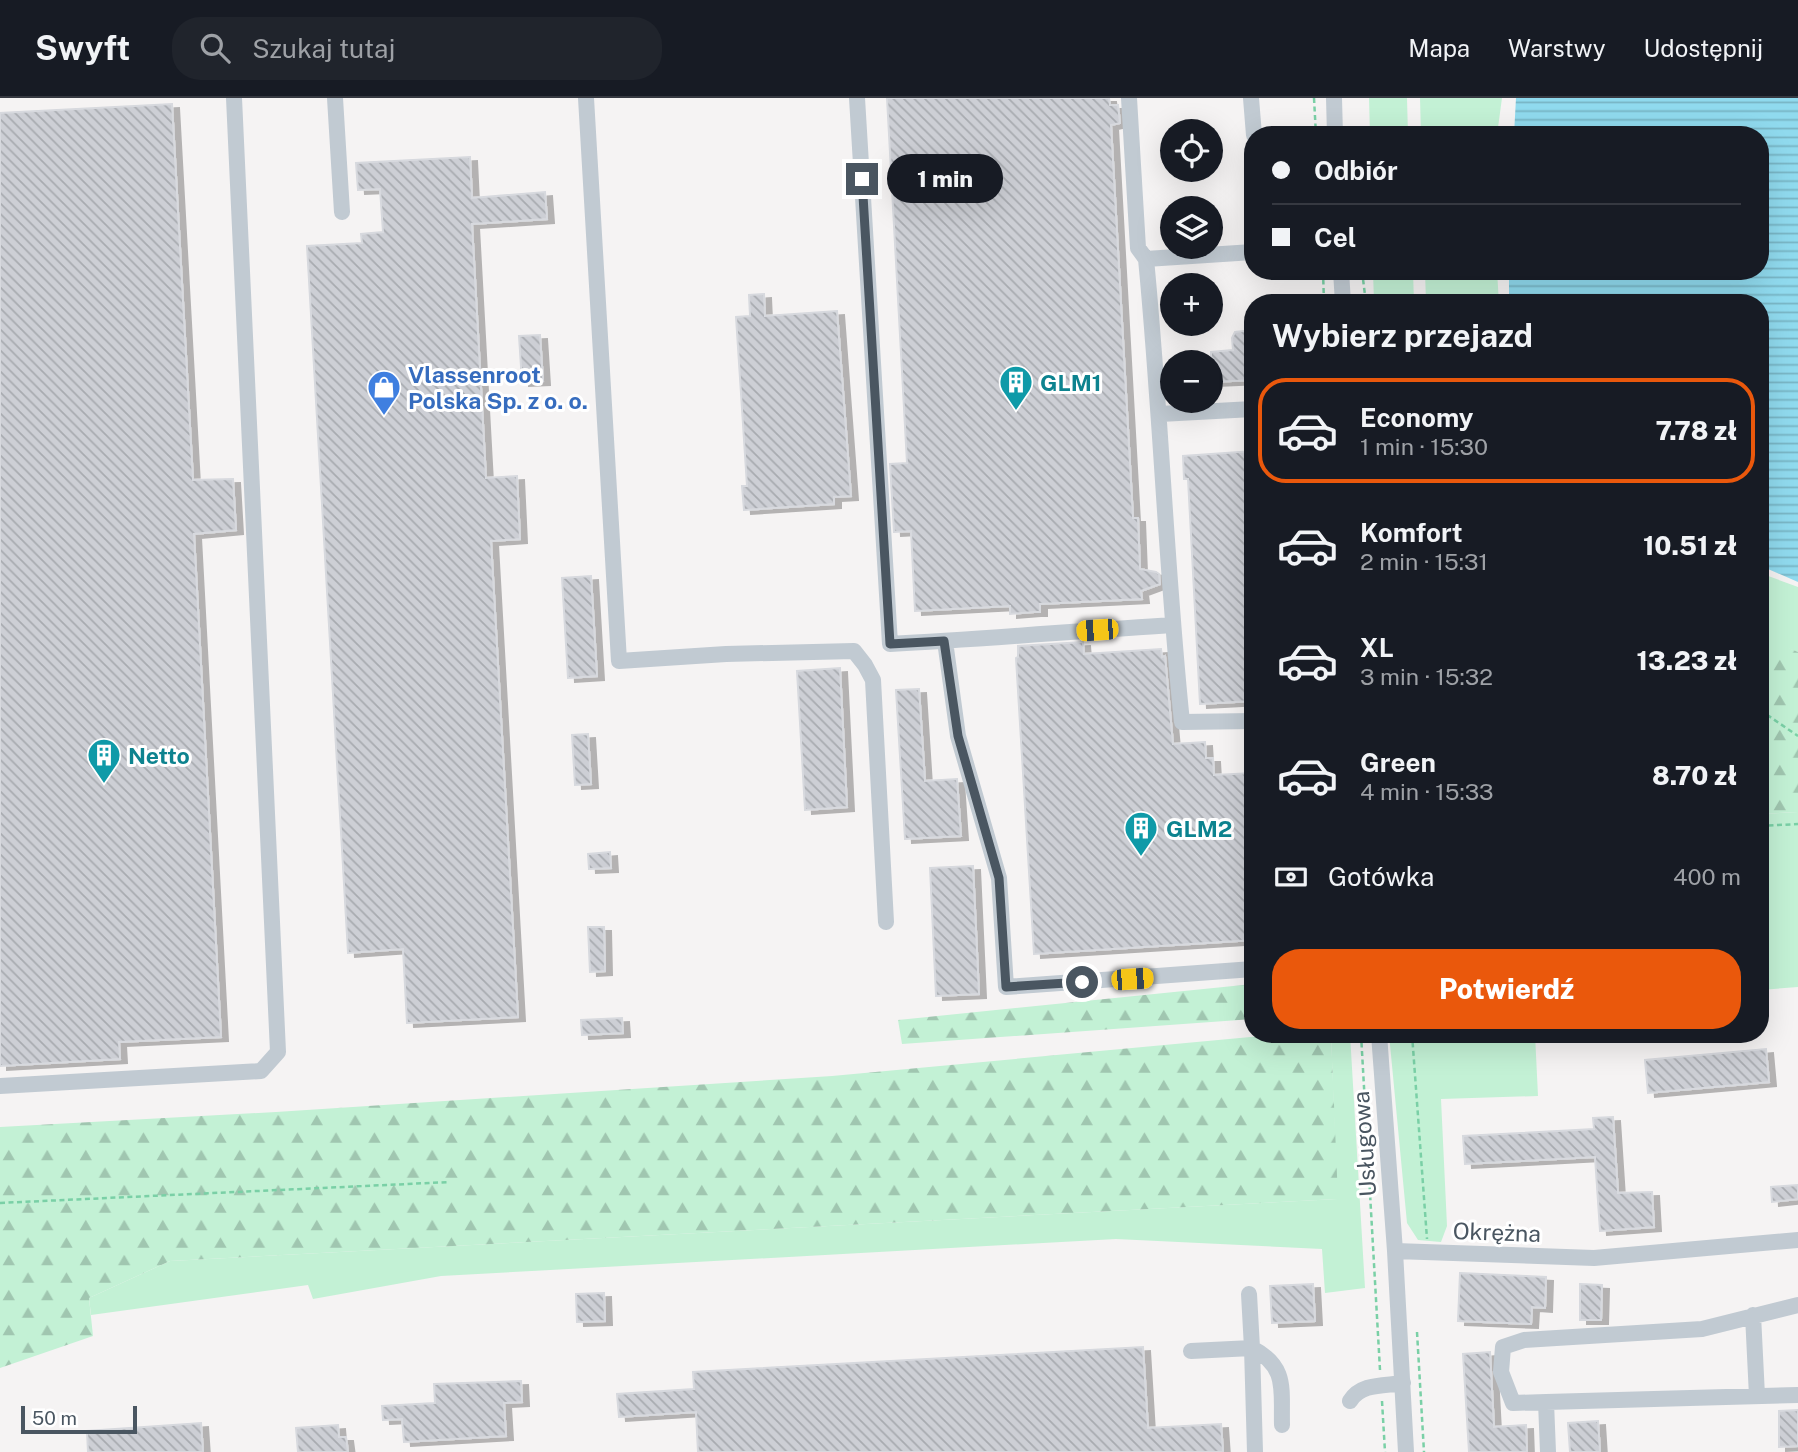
<!DOCTYPE html>
<html lang="pl">
<meta charset="utf-8">
<style>
body{margin:0;font-family:"Public Sans",sans-serif;background:#20242c;color:#f1f3f6;height:100vh;display:flex;flex-direction:column;font-size:26px;white-space:nowrap}
*{box-sizing:border-box;margin:0}
p{font-size:23px;color:#9ea1a6}
.icon{flex:none;width:38px;height:38px;fill:none;stroke:currentColor;stroke-width:2;stroke-linecap:round;stroke-linejoin:round}
.map{position:relative;flex:1;overflow:hidden}
.sheet{position:absolute;left:1244px;top:196px;width:525px;height:749px;display:flex;flex-direction:column;background:#171b24;border-radius:28px;box-shadow:0 7px 28px #0002}
.sheet>*{flex:none}
.banner{position:absolute;left:1244px;top:28px;width:525px;height:154px;border-radius:28px;box-shadow:0 7px 28px #0002;display:grid;align-content:center;height:154px;padding:0 28px;background:#171b24}
.fabs{position:absolute;left:1160px;top:21px;display:grid;gap:14px}
.fabs a{display:grid;place-items:center;width:63px;height:63px;border-radius:50%;background:#171b24;box-shadow:0 7px 28px #0002;font-size:35px}
.scale{position:absolute;left:21px;bottom:18px;width:116px;box-sizing:border-box;padding-left:7px;border:4px solid #4a5661;border-top:0;font-size:19px;line-height:24px;white-space:nowrap;color:#4a5661;-webkit-text-stroke:5px #fff;paint-order:stroke}
.end{position:absolute;width:32px;height:32px;margin:-16px;border:9px solid #4a5661;background:#fff;box-shadow:0 0 0 4px #fff}
.from{border-radius:50%}
.bubble{position:absolute;height:49px;border-radius:24px;background:#171b24;box-shadow:0 7px 28px #0002;font-size:23px;font-weight:800;line-height:49px;text-align:center}
.car{position:absolute;width:21px;height:42px;margin:-21px -10px;border-radius:9px;box-shadow:0 0 5px 2px #0007;background:linear-gradient(#f5c518 24%,#345 0 40%,#f5c518 0 76%,#345 0 86%,#f5c518 0)}
.banner b{display:flex;align-items:center;gap:24px;height:66px;font-size:26px}
.banner b+b{border-top:2px solid #363941}
.banner i{width:18px;height:18px;background:#f1f3f6}
ul{padding:0;list-style:none}
li{display:flex;align-items:center;gap:21px;height:105px;margin:0 14px 10px;padding:0 14px;border:4px solid transparent;border-radius:28px}
li div{flex:1}
li b{display:block;font-size:26px}
li em{font-style:normal;font-weight:800}
li.current{border-color:#ea580c}
li>.icon{width:63px;height:63px;stroke-width:1.5}
h2{padding:0 28px;font-size:32px;line-height:84px}
.pay{display:flex;align-items:center;gap:18px;height:77px;padding:0 28px;font-size:26px}
.pay p{margin-inline-start:auto}
.action{display:flex;gap:14px;margin-top:auto;padding:14px 28px}
.action a{flex:1;height:80px;border-radius:28px;background:#ea580c;color:#fff;font-size:28px;font-weight:800;line-height:80px;text-align:center}
header{display:flex;align-items:center;gap:42px;box-sizing:border-box;height:98px;padding:0 35px;background:#171b24;border-bottom:2px solid #363941}
header strong{font-size:33px}
nav{display:flex;gap:38px;margin-inline-start:auto;font-size:24px}
.search{width:490px;height:63px;background:#20242c;display:flex;align-items:center;gap:18px;box-sizing:border-box;padding:0 24px;border-radius:28px;color:#9ea1a6;font-size:26px}
.map>svg:first-child{display:block}
</style>
<header>
<strong>Swyft</strong>
<div class="search"><svg class="icon" aria-label="search" viewBox="0 0 24 24"><circle cx="10" cy="10" r="6"/><path d="M15 15l6 6"/></svg>Szukaj tutaj</div>
<nav><a>Mapa</a><a>Warstwy</a><a>Udostępnij</a></nav>
</header>
<div class="map">
<svg width="1798" height="1354" viewBox="0 0 1798 1354">
<defs>
<pattern id="forest-firs" width="22" height="20" patternUnits="userSpaceOnUse" patternTransform="scale(1.75)"><rect width="22" height="20" fill="#c3f1d5"/><path d="M5 1l3.5 6h-7zM16 11l3.5 6h-7z" fill="#a0c6b0"/></pattern>
<pattern id="water-rules" width="6" height="5" patternUnits="userSpaceOnUse" patternTransform="scale(1.75)"><rect width="6" height="5" fill="#90daee"/><path d="M0 2.5h6" fill="none" stroke="#78b4c4"/></pattern>
<pattern id="building-back-hatch" width="6" height="6" patternUnits="userSpaceOnUse" patternTransform="scale(1.75)"><rect width="6" height="6" fill="#cdcfd5"/><path d="M-1 5l2 2M0 0l6 6M5-1l2 2" fill="none" stroke="#a8abb0"/></pattern>
<filter id="shadow"><feDropShadow dx="7" dy="4" stdDeviation="0" flood-color="#0004"/></filter>
</defs>
<rect width="100%" height="100%" fill="#f5f3f3"/>
<path fill="#c3f1d5" d="M1369,0H1407L1408,37H1370Z
M1420,0H1502L1497,37H1421Z
M1373,173H1413L1414,205H1374Z
M1425,173H1497L1499,205H1426Z
M1760,475L1798,489V554L1761,540Z
M1798,714V889L1761,892L1760,716Z
M1331,936H1350L1365,1190L1325,1195L1322,1151L1116,1141L441,1178L313,1201L308,1187L91,1217L89,1200L170,1163L1337,1101Z
M1389,936H1535L1538,998L1441,1001L1447,1128L1441,1144L1418,1142L1407,1125Z"/>
<path fill="url(#forest-firs)" d="M1761,538L1798,554V714L1761,716Z
M1253,886V921L902,946L898,922Z
M1282,936H1331L1338,1101L170,1163L89,1200L93,1238L0,1270V1029L276,1014L832,978Z"/>
<path fill="url(#water-rules)" d="M1516,0H1798V484L1761,468L1760,205H1512L1509,198V173H1760V37H1514Z"/>
<path fill="url(#building-back-hatch)" stroke="#d7d9de" stroke-width="2" filter="url(#shadow)" d="M887,0H1109L1110,7H1118L1120,25L1111,27L1133,420H1138L1140,471L1156,474L1159,476L1160,486L1141,493L1142,501L1040,506V514H1034L1010,516V508L915,513L911,433L894,434L890,366L907,365Z
M172,6L193,382L233,381L236,432L194,436L221,939L119,944L120,961L0,968V15Z
M470,59L472,100L545,94L547,121L472,126L486,380L517,378L520,441L491,443L518,919L407,925L403,851L348,855L307,148L362,145L361,136L383,134L380,91L358,92L356,65Z
M764,196L765,218L837,213L851,398L834,399V406L744,412L742,388H747L736,219L750,218L749,197Z
M1244,233L1250,239V252H1253V282L1211,284V254L1233,252L1232,240L1235,234Z
M540,237L543,283L522,284L519,238Z
M1253,353V603L1200,606L1188,381H1184L1183,358Z
M591,478L597,578L568,580L562,480Z
M1083,544L1084,556L1161,551L1162,559L1165,558L1173,646L1205,644L1206,660H1213L1214,677L1253,675V842L1034,856L1016,560L1018,559V548Z
M840,570L847,709L805,712L797,573Z
M919,591L925,683L957,681L961,738L905,741L896,592Z
M588,636L591,686L575,687L572,637Z
M610,754L611,770L589,771L588,756Z
M973,768L979,896L936,898L930,770Z
M588,829H604L605,873L590,874Z
M622,920L623,935L582,937L581,922Z
M1766,951L1769,984L1648,995L1645,962Z
M1613,1019L1618,1095L1652,1094L1654,1129L1600,1133L1595,1059L1465,1066L1463,1038L1594,1031L1593,1020Z
M1798,1087V1101L1772,1104L1771,1089Z
M1460,1175L1546,1179L1545,1210L1532,1209L1531,1226L1458,1223Z
M1313,1186L1315,1223L1272,1225L1270,1188Z
M1580,1186L1602,1187L1601,1222H1580Z
M604,1195L605,1223L577,1224L576,1196Z
M1143,1249L1148,1330L1221,1326L1223,1354H698L696,1314L619,1319L617,1296L694,1291L693,1274Z
M1490,1254L1494,1329L1526,1327L1527,1354H1469L1463,1256Z
M521,1283L522,1304L504,1305L506,1338L404,1344L402,1321L383,1322L382,1308L435,1305L434,1286Z
M1798,1312V1348L1779,1349V1313Z
M1598,1323L1600,1354H1570L1568,1325Z
M201,1325L203,1354H88L87,1333Z
M338,1327L339,1339H346L348,1354H298L296,1330Z"/>
<g fill="none" stroke-linecap="round" stroke-linejoin="round">
<path stroke="#7ad0a6" stroke-width="2.5" stroke-dasharray="5 3.5" stroke-linecap="butt" d="M1314,0L1316,37
M1323,173L1324,205
M1362,173L1366,205
M1760,612L1798,638
M1760,728L1798,726
M1361,936L1380,1272
M1412,936L1427,1141
M0,1105L450,1084
M1417,1234L1424,1354
M1382,1303L1385,1354"/>
<path stroke="#c1cad2" stroke-width="16" d="M335,0L342,114
M586,0L619,563L726,556L854,553L865,567L873,582L886,824
M857,0L890,546C984,541 1078,533 1172,527
M1129,0L1138,150L1146,161C1161,316 1166,470 1182,624L1253,623
M1251,0L1254,37
M1334,0L1335,37
M1146,161L1253,154
M1341,173L1343,205
M1160,316L1253,311
M945,543L958,638L999,780L1006,889L1253,871
M1379,936L1395,1153L1406,1354
M0,988L261,973L278,954L234,0
M1395,1153L1594,1160L1798,1142
M1249,1196L1252,1250C1288,1269 1281,1291 1282,1327
M1753,1217L1757,1298
M1191,1253L1252,1250L1255,1354
M1350,1303C1361,1285 1384,1288 1403,1285
M1546,1304L1798,1297
M1548,1354L1546,1304L1513,1305L1501,1274L1503,1249L1524,1242L1702,1231L1798,1207"/>
</g>
<g fill="none" stroke-linecap="round" stroke-linejoin="round">
<path stroke="#4a5661" stroke-width="9" d="M862,81L890,546L944,543L958,638L999,780L1006,889L1082,884"/>
</g>
<defs>
<symbol id="building-pin" viewBox="-11 -11 22 30"><path d="M0 17L-7.5 6A9.5 9.5 0 1 1 7.5 6Z" fill="#0f9aa8" stroke="#fff"/><path d="M-4-6H4V6H1V3H-1V6H-4ZM-2.5-4.3h1.7v1.8h-1.7ZM.8-4.3h1.7v1.8H.8ZM-2.5-1h1.7V.8h-1.7ZM.8-1h1.7V.8H.8Z" fill="#fff"/></symbol>
<symbol id="shop-pin" viewBox="-11 -11 22 30"><path d="M0 17L-7.5 6A9.5 9.5 0 1 1 7.5 6Z" fill="#3f7fe0" stroke="#fff"/><path d="M-5-2.5h2.3a2.7 3.5 0 0 1 5.4 0H5L5.5 6h-11ZM-1.5-2.5h3a1.5 2.3 0 0 0-3 0Z" fill="#fff"/></symbol>
</defs>
<g fill-rule="evenodd">
<use href="#building-pin" x="997" y="265" width="38" height="52"/>
<use href="#shop-pin" x="365" y="270" width="38" height="52"/>
<use href="#building-pin" x="85" y="638" width="38" height="52"/>
<use href="#building-pin" x="1122" y="711" width="38" height="52"/>
</g>
<g text-anchor="middle" dominant-baseline="central" stroke-width="6" stroke-linejoin="round" paint-order="stroke">
<g font-size="23" font-weight="bold" fill="#366cbe" stroke="#fff" text-anchor="start">
<text x="408" y="276">Vlassenroot<tspan x="408" dy="26">Polska Sp. z o. o.</tspan></text>
</g>
<g font-size="23" font-weight="bold" fill="#0d838f" stroke="#fff" text-anchor="start">
<text x="1040" y="284">GLM1</text>
<text x="128" y="657">Netto</text>
<text x="1166" y="730">GLM2</text>
</g>
<g font-size="23" fill="#4a5661" stroke="#fff">
<text transform="translate(1364 1046) rotate(-94)">Usługowa</text>
<text transform="translate(1497 1134) rotate(2)">Okrężna</text>
</g>
</g>
</svg>
<div class="fabs">
<a><svg class="icon" aria-label="locate" viewBox="0 0 24 24"><circle cx="12" cy="12" r="6"/><path d="M12 2v4M12 18v4M2 12h4M18 12h4"/></svg></a>
<a><svg class="icon" aria-label="layers" viewBox="0 0 24 24"><path d="M12 4l9 5-9 5-9-5zM3 14l9 5 9-5"/></svg></a>
<a>+</a>
<a>−</a>
</div>
<div class="scale">50 m</div>
<i class="end from" style="left:1082px;top:884px"></i>
<i class="end" style="left:862px;top:81px"></i>
<div class="bubble" style="left:887px;top:56px;width:116px">1 min</div>
<i class="car" style="left:1097px;top:532px;rotate:266deg"></i>
<i class="car" style="left:1132px;top:881px;rotate:86deg"></i>
<div class="banner">
<b><i class="from"></i>Odbiór</b>
<b><i></i>Cel</b>
</div>
<section class="sheet">
<h2>Wybierz przejazd</h2>
<ul>
<li class="current"><svg class="icon" aria-label="car" viewBox="0 0 24 24"><path d="M5 17H2v-5l4-1 3-4h7l3 4 3 1v5h-3M9 17h6M6 11h13"/><circle cx="7" cy="17" r="2"/><circle cx="17" cy="17" r="2"/></svg><div><b>Economy</b><p>1 min · 15:30</p></div><em>7.78 zł</em></li>
<li><svg class="icon" aria-label="car" viewBox="0 0 24 24"><path d="M5 17H2v-5l4-1 3-4h7l3 4 3 1v5h-3M9 17h6M6 11h13"/><circle cx="7" cy="17" r="2"/><circle cx="17" cy="17" r="2"/></svg><div><b>Komfort</b><p>2 min · 15:31</p></div><em>10.51 zł</em></li>
<li><svg class="icon" aria-label="car" viewBox="0 0 24 24"><path d="M5 17H2v-5l4-1 3-4h7l3 4 3 1v5h-3M9 17h6M6 11h13"/><circle cx="7" cy="17" r="2"/><circle cx="17" cy="17" r="2"/></svg><div><b>XL</b><p>3 min · 15:32</p></div><em>13.23 zł</em></li>
<li><svg class="icon" aria-label="car" viewBox="0 0 24 24"><path d="M5 17H2v-5l4-1 3-4h7l3 4 3 1v5h-3M9 17h6M6 11h13"/><circle cx="7" cy="17" r="2"/><circle cx="17" cy="17" r="2"/></svg><div><b>Green</b><p>4 min · 15:33</p></div><em>8.70 zł</em></li>
</ul>
<div class="pay"><svg class="icon" aria-label="cash" viewBox="0 0 24 24"><path d="M3 7h18v10H3z"/><circle cx="12" cy="12" r="2"/></svg>Gotówka<p>400 m</p></div>
<div class="action"><a>Potwierdź</a></div>
</section>
</div>
